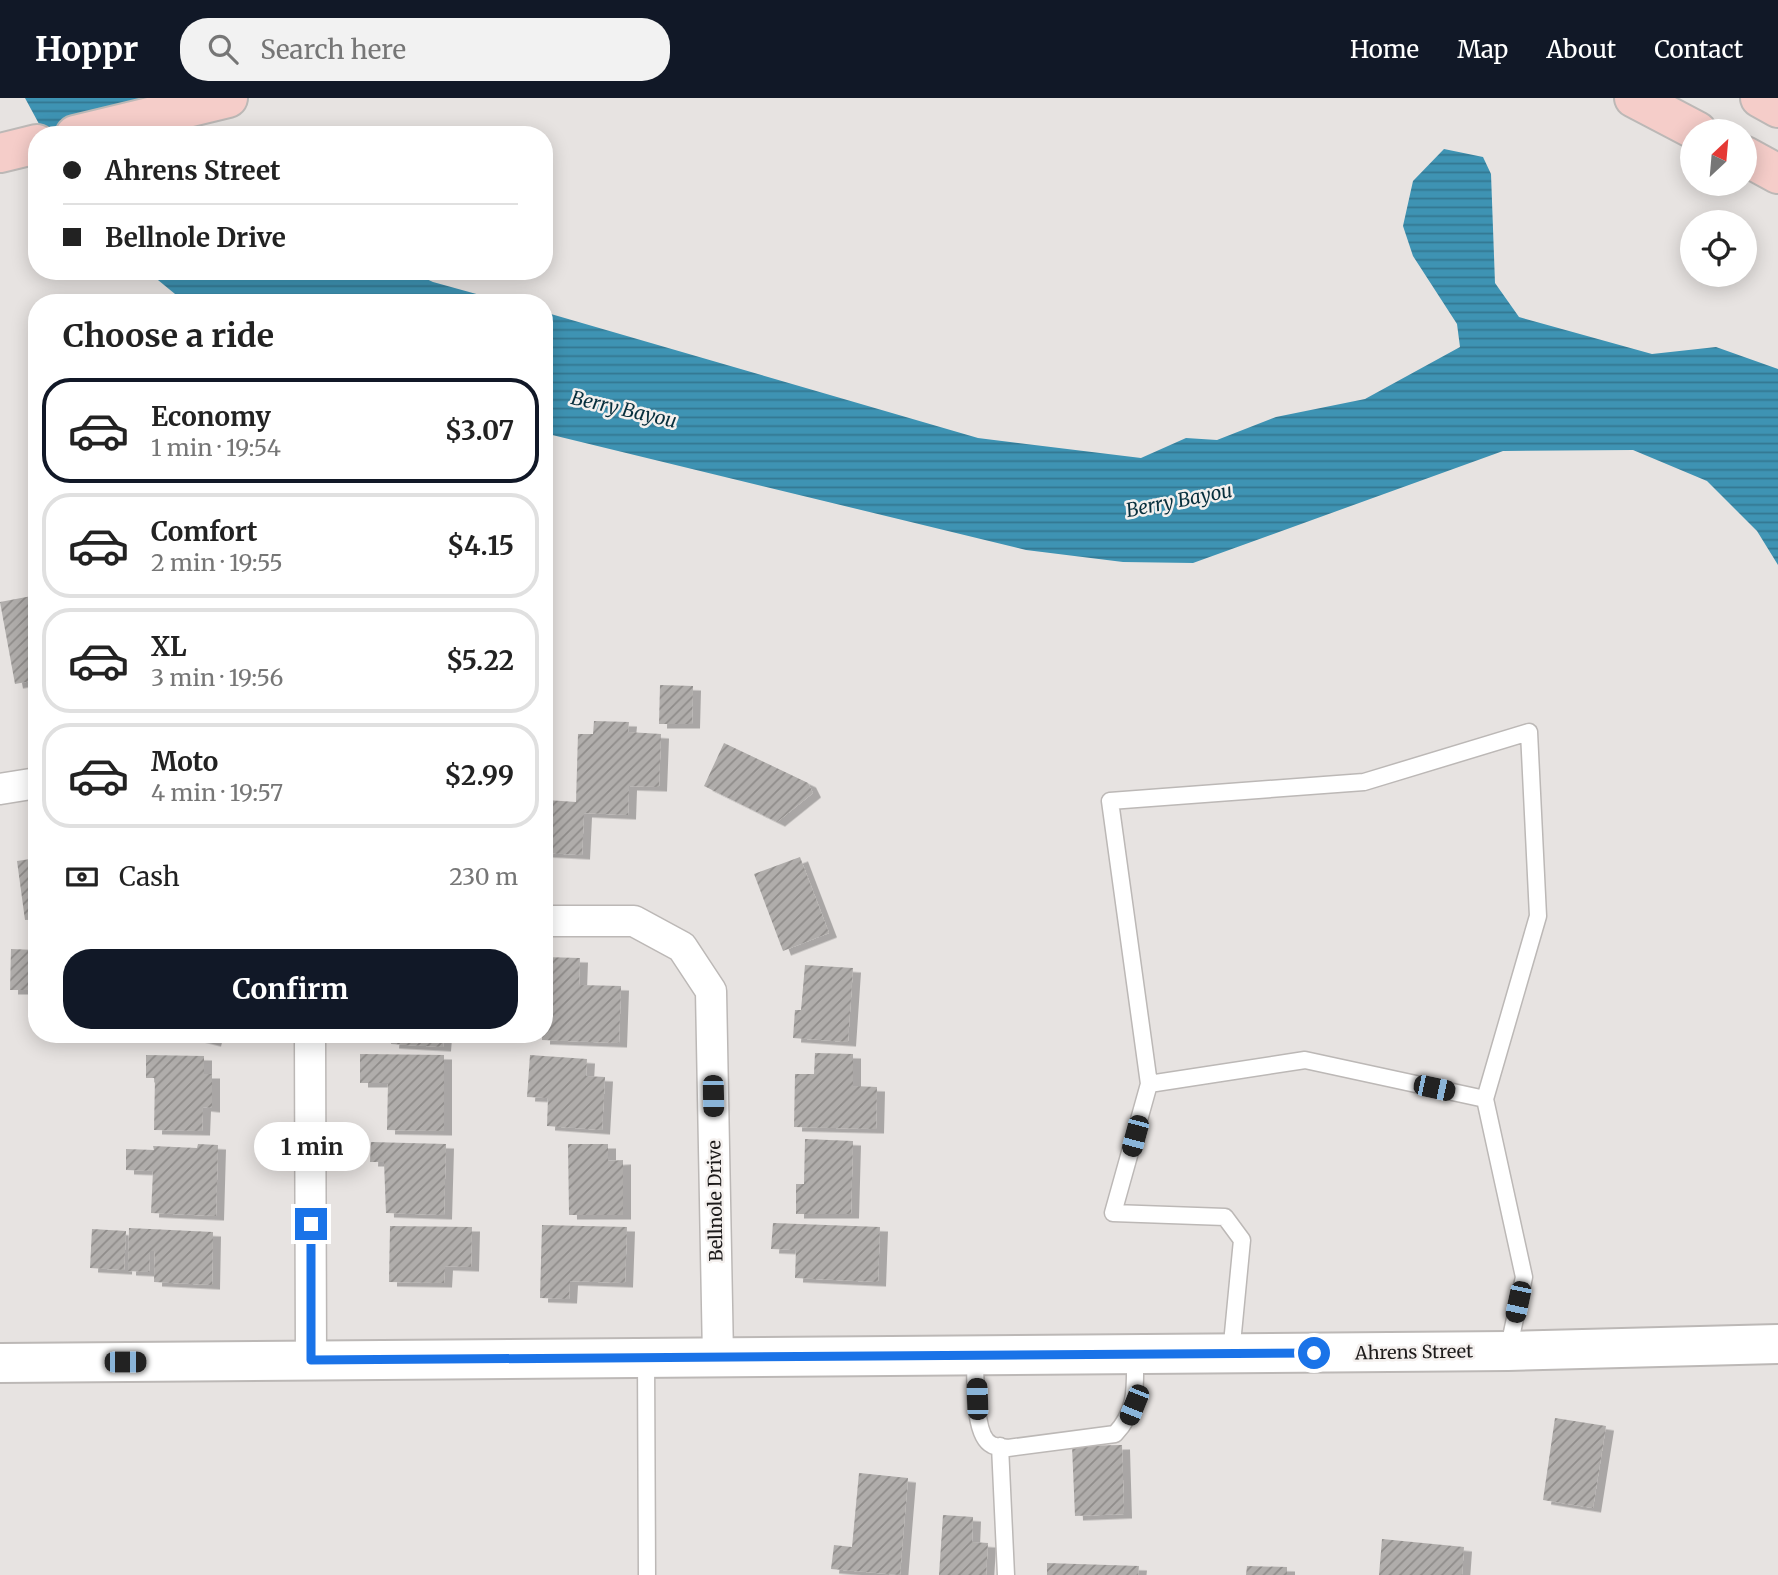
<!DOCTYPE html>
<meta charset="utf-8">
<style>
body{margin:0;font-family:Merriweather,serif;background:#f2f2f2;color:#222;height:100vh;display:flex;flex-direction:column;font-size:26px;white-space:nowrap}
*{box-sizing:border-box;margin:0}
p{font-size:23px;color:#767676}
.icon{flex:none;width:38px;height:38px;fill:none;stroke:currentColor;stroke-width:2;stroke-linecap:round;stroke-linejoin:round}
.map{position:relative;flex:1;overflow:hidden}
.panel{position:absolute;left:28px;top:196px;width:525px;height:749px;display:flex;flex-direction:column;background:#fff;border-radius:28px;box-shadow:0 4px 18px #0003}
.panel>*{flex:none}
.hud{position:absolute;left:28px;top:28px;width:525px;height:154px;border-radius:28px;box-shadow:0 4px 18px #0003;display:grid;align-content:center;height:154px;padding:0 35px;background:#fff}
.needle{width:46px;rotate:26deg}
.tools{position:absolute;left:1680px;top:21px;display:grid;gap:14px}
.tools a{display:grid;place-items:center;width:77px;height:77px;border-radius:50%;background:#fff;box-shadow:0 4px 18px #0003;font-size:35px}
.end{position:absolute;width:32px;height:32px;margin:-16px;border:9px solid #1a73e8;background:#fff;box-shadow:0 0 0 4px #fff}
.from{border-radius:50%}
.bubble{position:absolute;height:49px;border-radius:24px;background:#fff;box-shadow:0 4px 18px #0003;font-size:23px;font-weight:700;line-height:49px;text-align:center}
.car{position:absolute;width:21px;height:42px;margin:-21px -10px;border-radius:9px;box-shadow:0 0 5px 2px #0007;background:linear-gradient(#222 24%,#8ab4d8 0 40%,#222 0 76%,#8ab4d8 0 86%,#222 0)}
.hud b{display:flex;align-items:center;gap:24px;height:66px;font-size:26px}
.hud b+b{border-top:2px solid #e0e0e0}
.hud i{width:18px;height:18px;background:#222}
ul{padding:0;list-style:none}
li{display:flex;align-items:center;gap:21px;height:105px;margin:0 14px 10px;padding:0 21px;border:4px solid #e0e0e0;border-radius:28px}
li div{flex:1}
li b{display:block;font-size:26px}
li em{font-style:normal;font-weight:700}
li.on{border-color:#111827}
li>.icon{width:63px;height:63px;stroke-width:1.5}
h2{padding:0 35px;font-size:32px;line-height:84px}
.pay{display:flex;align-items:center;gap:18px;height:77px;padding:0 35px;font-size:26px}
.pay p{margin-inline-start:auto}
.action{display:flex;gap:14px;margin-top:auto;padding:14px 35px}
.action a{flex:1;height:80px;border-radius:28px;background:#111827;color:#fff;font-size:28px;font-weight:700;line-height:80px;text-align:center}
header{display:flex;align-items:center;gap:42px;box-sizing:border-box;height:98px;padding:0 35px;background:#111827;color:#fff}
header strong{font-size:33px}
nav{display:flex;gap:38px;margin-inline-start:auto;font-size:24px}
.search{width:490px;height:63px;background:#f2f2f2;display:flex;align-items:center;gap:18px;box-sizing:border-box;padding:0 24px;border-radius:28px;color:#767676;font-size:26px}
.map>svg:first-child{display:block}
</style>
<header>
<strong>Hoppr</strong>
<div class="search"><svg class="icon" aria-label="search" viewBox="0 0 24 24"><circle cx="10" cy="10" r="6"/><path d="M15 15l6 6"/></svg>Search here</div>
<nav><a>Home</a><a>Map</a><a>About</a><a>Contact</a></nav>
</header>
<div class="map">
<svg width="1778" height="1477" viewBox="0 0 1778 1477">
<defs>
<pattern id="water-rules" width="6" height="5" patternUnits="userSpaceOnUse" patternTransform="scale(1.75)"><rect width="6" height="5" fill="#3e93b3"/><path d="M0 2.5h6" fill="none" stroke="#337791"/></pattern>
<pattern id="building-hatch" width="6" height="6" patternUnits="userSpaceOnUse" patternTransform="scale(1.75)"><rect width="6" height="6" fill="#b0adab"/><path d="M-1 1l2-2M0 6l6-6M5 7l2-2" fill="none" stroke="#8f8c8a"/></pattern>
<filter id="shadow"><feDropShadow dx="8" dy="4.5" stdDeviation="0" flood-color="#0004"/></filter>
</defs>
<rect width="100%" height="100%" fill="#e7e3e1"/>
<path fill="url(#water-rules)" d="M25,0H153L173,37H45Z
M1444,51L1483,59L1491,76L1495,185L1519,219L1652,256L1716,249L1778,271V467L1757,433L1707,383L1633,352L1503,353L1193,465L1123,464L1026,452L544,335V214L978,340L1141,360L1186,340L1217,342L1276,319L1365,301L1460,249L1457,226L1413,158L1403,128L1413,83Z
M147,173H409L433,184L509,205H186Z"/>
<path fill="url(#building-hatch)" filter="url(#shadow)" d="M37,497V582L15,586L0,504Z
M660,587L693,588L692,626H659Z
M594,623L629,624L628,634L661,636L659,689L629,688L628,717L584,715L582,757L545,755L547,702L576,704L578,636H593Z
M724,645L808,685L813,695L777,724L704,688Z
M800,759L829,835L783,853L754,776Z
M37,760V821L25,822L17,763Z
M11,851L37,852V892H10Z
M544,859L580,860L579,887L621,888L619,945L542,942Z
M805,867L853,870L848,944L793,940L795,912H801Z
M181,936H215L213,944Z
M392,936H444L443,949L391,946Z
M815,955L853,956V988L877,989L876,1031L794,1029L795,976H814Z
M360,956L444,957V1033L387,1032L388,985H360Z
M146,957L204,958V976H212V1010L203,1009L202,1033L154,1032L155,980H146Z
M530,957L587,961L586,978L605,979L602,1032L547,1028L548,1000L527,999Z
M805,1041L853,1043L851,1116H796V1086H804Z
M371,1044L446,1046L444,1117L386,1115L384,1064H370Z
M198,1046L218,1047L216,1118L151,1115L153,1073L126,1072V1051L154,1052L153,1048L197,1050Z
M568,1046H608V1063L623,1062V1117H569Z
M773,1125L880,1129L878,1184L795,1180L796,1152L771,1151Z
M542,1127L627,1129L625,1185L570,1183L569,1201L540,1200Z
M390,1128L472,1129L471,1169L445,1168L444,1185L389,1184Z
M129,1130L213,1134L212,1187L154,1184L155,1153H150L149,1174L128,1173Z
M92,1131L126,1133L124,1172L90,1170Z
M1555,1320L1606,1328L1593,1410L1543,1402Z
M1122,1347L1124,1416L1075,1418L1072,1348Z
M859,1375L908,1380L900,1477L831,1471L834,1447L852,1449Z
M943,1417L973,1419L972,1444L988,1445L986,1477H939Z
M1382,1441L1464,1449L1462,1477H1379Z
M1047,1465L1139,1468L1138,1477H1047Z
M1247,1468L1287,1469V1477H1246Z"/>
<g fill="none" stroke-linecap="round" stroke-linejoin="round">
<defs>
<path id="service" d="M1149,986L1110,703L1364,684L1529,634L1538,818L1485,1001L1524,1179L1508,1253
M1231,1256L1242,1142L1225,1119L1113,1115L1149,986L1305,962L1485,1001
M975,1258C976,1277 972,1338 992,1347C996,1349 1003,1349 1008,1350L1115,1336C1138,1312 1135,1288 1135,1256
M646,1259L647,1477
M1000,1348L1006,1477"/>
<path id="minor" d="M0,691L37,685
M544,823H634L682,849L711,893L718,1259
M310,936L311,1262"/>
<path id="tertiary" d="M0,1265L1508,1253L1778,1246"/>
<path id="secondary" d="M1634,0L1697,33
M1760,0L1778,10
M75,37L228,0
M0,55L37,46
M1745,58L1778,76"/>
</defs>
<use href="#service" stroke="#bcb8b6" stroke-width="19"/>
<use href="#minor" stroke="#bcb8b6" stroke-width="33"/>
<use href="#tertiary" stroke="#bcb8b6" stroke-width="42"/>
<use href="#secondary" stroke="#bcb8b6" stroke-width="42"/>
<use href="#service" stroke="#fff" stroke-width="16"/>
<use href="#minor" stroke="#fff" stroke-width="30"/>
<use href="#tertiary" stroke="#fff" stroke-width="38"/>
<use href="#secondary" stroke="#f5cdc9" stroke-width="38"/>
</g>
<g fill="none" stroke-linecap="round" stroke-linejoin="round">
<path stroke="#1a73e8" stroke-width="9" d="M311,1126V1262L1314,1255"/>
</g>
<g text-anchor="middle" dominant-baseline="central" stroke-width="5" stroke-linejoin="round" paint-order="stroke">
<g font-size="18" fill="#1d1b1b" stroke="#f4f0ee">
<text transform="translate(715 1103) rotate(-91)">Bellnole Drive</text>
<text transform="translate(1414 1254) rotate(-1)">Ahrens Street</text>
</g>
<g font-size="19" font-style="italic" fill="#072f3d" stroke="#f4f0ee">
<text transform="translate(624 311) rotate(13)">Berry Bayou</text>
<text transform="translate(1179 402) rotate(-11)">Berry Bayou</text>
</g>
</g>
</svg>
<div class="tools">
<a><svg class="needle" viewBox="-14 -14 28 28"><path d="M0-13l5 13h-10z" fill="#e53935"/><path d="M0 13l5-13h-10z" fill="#767676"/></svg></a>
<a><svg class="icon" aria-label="locate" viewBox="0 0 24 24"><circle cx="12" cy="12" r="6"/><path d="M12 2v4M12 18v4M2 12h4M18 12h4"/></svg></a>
</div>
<i class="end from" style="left:1314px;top:1255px"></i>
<i class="end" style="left:311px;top:1126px"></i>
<div class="bubble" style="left:254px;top:1024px;width:116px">1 min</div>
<i class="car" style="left:1434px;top:990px;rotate:102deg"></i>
<i class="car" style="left:713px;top:998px;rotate:179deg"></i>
<i class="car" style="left:1135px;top:1038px;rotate:195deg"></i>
<i class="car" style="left:1518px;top:1204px;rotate:192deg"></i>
<i class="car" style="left:125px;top:1264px;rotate:90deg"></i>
<i class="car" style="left:977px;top:1301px;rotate:358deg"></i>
<i class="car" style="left:1134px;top:1307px;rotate:202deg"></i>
<div class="hud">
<b><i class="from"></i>Ahrens Street</b>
<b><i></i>Bellnole Drive</b>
</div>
<section class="panel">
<h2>Choose a ride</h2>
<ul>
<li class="on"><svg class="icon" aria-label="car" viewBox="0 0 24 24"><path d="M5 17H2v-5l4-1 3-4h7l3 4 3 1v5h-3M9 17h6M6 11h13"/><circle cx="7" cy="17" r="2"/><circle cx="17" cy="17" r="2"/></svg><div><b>Economy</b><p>1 min · 19:54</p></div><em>$3.07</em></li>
<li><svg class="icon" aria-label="car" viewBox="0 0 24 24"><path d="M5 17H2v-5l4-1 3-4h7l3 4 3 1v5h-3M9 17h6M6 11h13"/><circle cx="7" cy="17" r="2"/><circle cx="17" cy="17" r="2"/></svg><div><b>Comfort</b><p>2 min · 19:55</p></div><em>$4.15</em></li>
<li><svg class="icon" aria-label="car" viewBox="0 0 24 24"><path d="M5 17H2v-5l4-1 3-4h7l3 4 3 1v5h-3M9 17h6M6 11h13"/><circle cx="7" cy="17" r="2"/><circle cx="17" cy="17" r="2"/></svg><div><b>XL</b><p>3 min · 19:56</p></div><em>$5.22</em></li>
<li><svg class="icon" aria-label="car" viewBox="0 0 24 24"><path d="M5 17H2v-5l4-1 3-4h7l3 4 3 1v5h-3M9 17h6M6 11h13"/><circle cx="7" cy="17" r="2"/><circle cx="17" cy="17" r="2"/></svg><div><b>Moto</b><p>4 min · 19:57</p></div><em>$2.99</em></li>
</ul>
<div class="pay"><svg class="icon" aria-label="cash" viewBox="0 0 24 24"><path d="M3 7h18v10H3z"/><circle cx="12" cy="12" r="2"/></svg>Cash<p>230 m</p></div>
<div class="action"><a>Confirm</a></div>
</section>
</div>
